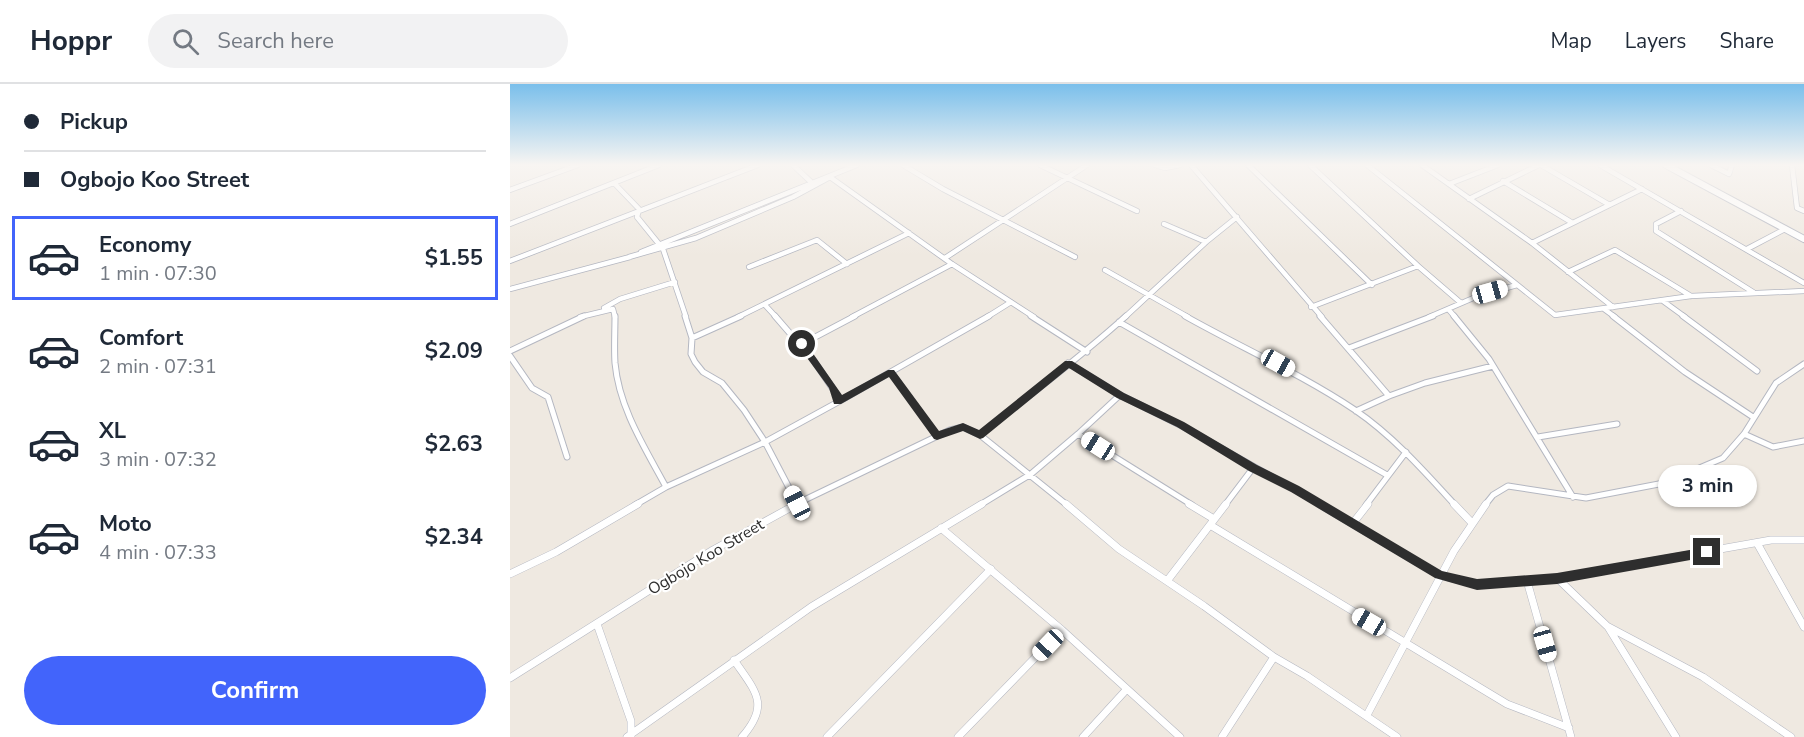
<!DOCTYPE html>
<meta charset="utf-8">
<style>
body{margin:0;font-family:"Nunito Sans",sans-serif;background:#f2f2f3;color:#1f2937;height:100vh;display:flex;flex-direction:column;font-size:22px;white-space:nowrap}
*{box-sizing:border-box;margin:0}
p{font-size:20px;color:#747a83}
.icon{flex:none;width:33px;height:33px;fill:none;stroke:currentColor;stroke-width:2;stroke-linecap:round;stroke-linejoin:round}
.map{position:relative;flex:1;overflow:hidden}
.panel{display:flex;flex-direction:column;background:#fff;width:510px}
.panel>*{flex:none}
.guide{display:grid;align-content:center;height:132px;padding:0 24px;background:#fff}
.end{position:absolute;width:27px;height:27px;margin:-14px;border:8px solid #2e2e2e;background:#fff;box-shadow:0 0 0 3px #fff}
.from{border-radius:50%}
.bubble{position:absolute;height:42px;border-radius:21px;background:#fff;box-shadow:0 2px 4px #0004;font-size:20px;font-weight:700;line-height:42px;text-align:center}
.car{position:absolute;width:18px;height:36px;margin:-18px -9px;border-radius:8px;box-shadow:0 0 4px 2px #0007;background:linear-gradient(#fff 24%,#345 0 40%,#fff 0 76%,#345 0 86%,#fff 0)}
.guide b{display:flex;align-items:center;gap:21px;height:57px;font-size:22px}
.guide b+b{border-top:2px solid #e0e1e3}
.guide i{width:15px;height:15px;background:#1f2937}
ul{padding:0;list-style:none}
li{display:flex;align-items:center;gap:18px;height:84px;margin:0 12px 9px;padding:0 12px;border:3px solid transparent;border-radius:0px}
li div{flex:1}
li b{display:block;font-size:22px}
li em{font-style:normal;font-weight:700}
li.selected{border-color:#4264fb}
li>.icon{width:54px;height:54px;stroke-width:1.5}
.cta{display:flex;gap:12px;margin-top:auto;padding:12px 24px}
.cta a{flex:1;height:69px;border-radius:36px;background:#4264fb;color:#fff;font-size:24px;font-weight:700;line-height:69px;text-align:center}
header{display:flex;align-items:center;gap:36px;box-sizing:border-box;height:84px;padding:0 30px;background:#fff;border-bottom:2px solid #e0e1e3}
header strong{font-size:28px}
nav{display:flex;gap:33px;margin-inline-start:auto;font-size:21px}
.search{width:420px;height:54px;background:#f2f2f3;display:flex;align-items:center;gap:15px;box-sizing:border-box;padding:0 21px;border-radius:33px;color:#747a83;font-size:22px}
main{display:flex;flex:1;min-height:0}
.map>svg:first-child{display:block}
</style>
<header>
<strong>Hoppr</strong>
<div class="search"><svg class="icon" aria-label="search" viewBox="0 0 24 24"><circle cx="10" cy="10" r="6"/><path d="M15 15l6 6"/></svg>Search here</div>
<nav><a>Map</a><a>Layers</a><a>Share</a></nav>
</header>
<main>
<section class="panel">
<div class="guide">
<b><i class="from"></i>Pickup</b>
<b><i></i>Ogbojo Koo Street</b>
</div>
<ul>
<li class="selected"><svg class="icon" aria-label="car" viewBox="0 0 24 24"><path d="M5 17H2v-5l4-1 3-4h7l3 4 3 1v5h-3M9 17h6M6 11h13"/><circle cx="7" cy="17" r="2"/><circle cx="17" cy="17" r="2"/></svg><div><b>Economy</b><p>1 min · 07:30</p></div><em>$1.55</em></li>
<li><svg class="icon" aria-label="car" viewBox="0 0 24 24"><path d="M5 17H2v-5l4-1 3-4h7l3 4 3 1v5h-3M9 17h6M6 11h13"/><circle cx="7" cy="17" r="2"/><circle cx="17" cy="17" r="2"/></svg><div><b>Comfort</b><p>2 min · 07:31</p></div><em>$2.09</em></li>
<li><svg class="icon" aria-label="car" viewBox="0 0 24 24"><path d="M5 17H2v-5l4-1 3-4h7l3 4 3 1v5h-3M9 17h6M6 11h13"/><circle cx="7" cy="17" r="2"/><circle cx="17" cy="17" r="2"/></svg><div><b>XL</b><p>3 min · 07:32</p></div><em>$2.63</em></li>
<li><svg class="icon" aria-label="car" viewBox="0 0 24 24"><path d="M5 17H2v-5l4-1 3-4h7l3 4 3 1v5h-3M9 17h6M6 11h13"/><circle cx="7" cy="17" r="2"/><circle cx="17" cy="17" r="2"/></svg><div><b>Moto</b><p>4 min · 07:33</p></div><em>$2.34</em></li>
</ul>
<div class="cta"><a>Confirm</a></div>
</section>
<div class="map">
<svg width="1294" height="653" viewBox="0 0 1294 653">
<rect width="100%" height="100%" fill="#efe9e1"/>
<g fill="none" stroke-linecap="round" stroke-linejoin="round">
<defs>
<path id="street-far2" d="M283,81L301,98
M393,81L433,105L565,173
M530,81L627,127
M645,81L655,84L670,81
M681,81L812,233
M738,81L862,201
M800,81L908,182
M857,81L1045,231L1181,212L1294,207
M912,81L1022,159L1103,223
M1031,81L1098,120
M1090,81L1294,199
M1201,81L1219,90L1222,81
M1282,81L1287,124L1294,127
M993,97L1061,138
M104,99L129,125L127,133L153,165L176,233
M939,100L988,81
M0,106L68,81
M959,115L1029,81
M1171,127L1146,140V147L1243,208
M0,140L149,81
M654,140L696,158
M1022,159L1132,105
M1237,165L1275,145
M131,168L347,81
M119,173L186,154L283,113L320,93L442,180L524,233
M435,174L577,81
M0,177L248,81
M239,183L307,156L337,180
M595,186L678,233
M1058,188L1105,166L1181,212
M0,205L120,173
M1153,217L1175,233
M255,221L266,233
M801,223L908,182L951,219
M94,224L110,215L165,198
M1094,225L1105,233
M939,226L945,233
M70,233L103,225L105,233
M228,233L399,149
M342,233L442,180
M477,233L501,218
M615,233L696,158L727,133
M919,233L968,212L1007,201"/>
<path id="street-far1" d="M105,232C105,247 104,263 105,279C109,324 135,364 156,403
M175,232L182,254L181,270L185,278L193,288L212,299L234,326L255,358L287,419
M521,232L577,268
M675,232C732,264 791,290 845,326C883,352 914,387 945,421
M810,232L879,312L846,327
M944,232L979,275L1063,413
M1103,232L1175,288L1243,333
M1173,232L1247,287
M609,238L877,391
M182,254L231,232
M292,260L345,232
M839,264L923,232
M0,267L74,232
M0,272L22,304L38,313L57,373
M558,279L610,311L670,341L812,421
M381,288L427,352
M610,311L568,350L682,421
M879,312L915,299L983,282
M328,318L479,232
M1234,350L1263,363L1294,357
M470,351C519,311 570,274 616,232
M1028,353L1107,340
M125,421L156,403L255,358L328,318L329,314L304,277L265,232
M284,421L440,346L453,343L470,351L557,421
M470,421L521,390L568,350
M715,421L743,384
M856,421L896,368
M975,421L983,411L998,402L1076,414L1154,399L1213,374L1234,350L1266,299L1294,280"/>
<path id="street" d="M556,420L609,465L694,522L764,573L797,592L887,653
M679,420L704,435
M809,420L929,491L967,501L1047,494L1261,456H1294
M944,420L962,439
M843,439L858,420
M700,441L997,620L1059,644
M431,444L552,546L670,653
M1247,459L1294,543
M0,490L46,468L128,420
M1047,494L1097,542L1193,593L1281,653
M657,497L716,420
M1017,497L1061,653
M87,540L121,637V653
M1098,543L1166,653
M224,576C245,607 261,620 232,653
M0,594L203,466L287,420
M857,631L944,467L976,420
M117,653L301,523L472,420
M317,653L481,485
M448,653L552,546
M573,653L616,606
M712,653L764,573"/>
<path id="secondary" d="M1156,81L1294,155"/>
</defs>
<use href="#street-far2" stroke="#b4b7c1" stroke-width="6"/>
<use href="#street-far1" stroke="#b4b7c1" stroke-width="7"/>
<use href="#street" stroke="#b4b7c1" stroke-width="8"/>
<use href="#secondary" stroke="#b4b7c1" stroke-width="8"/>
<use href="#street-far2" stroke="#fff" stroke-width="4.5"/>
<use href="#street-far1" stroke="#fff" stroke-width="5"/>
<use href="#street" stroke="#fff" stroke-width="7"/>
<use href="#secondary" stroke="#fff" stroke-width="6"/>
</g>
<linearGradient id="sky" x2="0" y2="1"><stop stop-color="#7abfeb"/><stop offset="0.47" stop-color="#f8f5f2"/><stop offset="1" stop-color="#f8f5f2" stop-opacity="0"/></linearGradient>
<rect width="1294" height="172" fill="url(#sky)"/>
<path fill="#2e2e2e" d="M292,257L295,258L332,311L378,286H384L429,347L453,339L469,346L555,277H562L614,309L674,338L747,381L789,402L932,487L967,495L1047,489L1197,463L1203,468L1197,473L1047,500L967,506L925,494L781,408L739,387L667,343L607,314L559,284L473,354L470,355L453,347L427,356L424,355L379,293L331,320H324L319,304L287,260Z"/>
<g text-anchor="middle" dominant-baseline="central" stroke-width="4.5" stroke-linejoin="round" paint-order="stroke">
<g font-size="16" fill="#2e2e2e" stroke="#fff">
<text transform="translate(196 473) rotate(-31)">Ogbojo Koo Street</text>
</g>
</g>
</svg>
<i class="end from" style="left:292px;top:260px"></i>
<i class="end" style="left:1197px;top:468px"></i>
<div class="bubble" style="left:1148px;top:381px;width:99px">3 min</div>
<i class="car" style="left:980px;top:208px;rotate:74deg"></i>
<i class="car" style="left:768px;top:279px;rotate:119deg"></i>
<i class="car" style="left:588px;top:362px;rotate:302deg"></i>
<i class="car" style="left:287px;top:419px;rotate:333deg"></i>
<i class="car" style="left:859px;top:538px;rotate:300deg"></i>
<i class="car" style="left:1035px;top:560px;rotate:164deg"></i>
<i class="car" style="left:538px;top:561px;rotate:224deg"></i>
</div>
</main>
